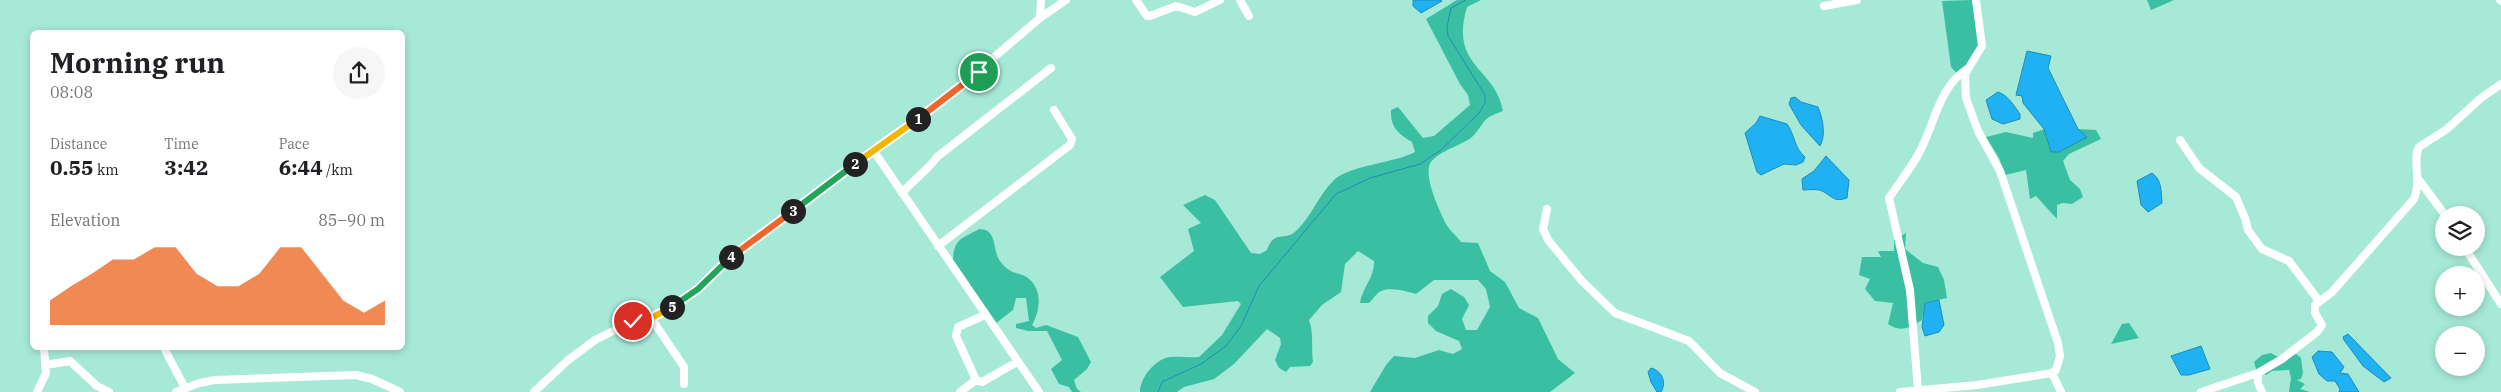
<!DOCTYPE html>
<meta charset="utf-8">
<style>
body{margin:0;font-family:"IBM Plex Serif",serif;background:#f6f6f6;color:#202124;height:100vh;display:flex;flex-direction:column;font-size:19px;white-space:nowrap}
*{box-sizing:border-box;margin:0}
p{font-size:16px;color:#757577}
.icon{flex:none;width:28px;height:28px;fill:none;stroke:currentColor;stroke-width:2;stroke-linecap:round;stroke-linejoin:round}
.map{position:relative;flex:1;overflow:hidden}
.side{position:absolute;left:30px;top:30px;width:375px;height:320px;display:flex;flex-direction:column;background:#fff;border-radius:8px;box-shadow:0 2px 8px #0003}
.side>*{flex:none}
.buttons{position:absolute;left:2435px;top:206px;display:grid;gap:10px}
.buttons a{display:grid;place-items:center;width:50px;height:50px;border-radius:50%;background:#fff;box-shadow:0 2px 8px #0003;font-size:25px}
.pin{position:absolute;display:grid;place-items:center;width:42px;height:42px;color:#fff;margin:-21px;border:2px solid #fff;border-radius:50%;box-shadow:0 1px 5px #0007}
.km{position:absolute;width:25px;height:25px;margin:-12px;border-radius:50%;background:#222;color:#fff;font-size:14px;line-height:25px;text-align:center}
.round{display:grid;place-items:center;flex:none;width:52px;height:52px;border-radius:26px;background:#f6f6f6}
.summary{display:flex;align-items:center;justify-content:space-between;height:85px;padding:0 20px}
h1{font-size:28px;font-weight:700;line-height:38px}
.figures{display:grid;grid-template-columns:repeat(3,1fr);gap:8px;height:85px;padding:5px 20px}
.figures div{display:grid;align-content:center}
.figures b{font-size:21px;font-weight:700}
.figures small{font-size:14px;font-weight:400}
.figures p{font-size:14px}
.chart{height:140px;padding:10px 20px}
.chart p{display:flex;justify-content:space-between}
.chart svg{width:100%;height:90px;margin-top:5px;fill:#ea580c;opacity:.7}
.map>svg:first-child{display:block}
</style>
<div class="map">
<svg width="2501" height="392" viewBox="0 0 2501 392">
<rect width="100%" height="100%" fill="#a6e9d7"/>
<!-- green -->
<path fill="#3abfa3" d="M1457,0H1481L1467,7C1449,67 1495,67 1503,111C1481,119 1487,120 1474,135C1465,145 1441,149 1431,162C1422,174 1440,212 1446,224C1450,231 1457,236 1461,242L1478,243L1490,271L1505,282L1519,308L1538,318L1558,359L1575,373L1550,392H1370L1386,365L1394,356L1415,358L1439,350L1453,354L1462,349L1459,341L1436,331L1428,323V316L1438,306L1442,294L1451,289L1464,297L1469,305L1462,319L1466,330H1477L1490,307L1486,289L1478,280H1434L1416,294C1406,291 1385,285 1377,294C1374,297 1372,300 1369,303H1360C1362,288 1375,277 1374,261L1358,251L1345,264L1341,292L1322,305L1309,320C1314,334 1311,347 1313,362L1310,366L1290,367L1286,372L1279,368L1275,360L1281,344L1280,338L1267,329L1234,364L1214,379L1184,387L1177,392H1140C1140,378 1155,359 1170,357C1179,356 1189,358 1199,357L1222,335L1241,304L1238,301L1183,307L1160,277L1194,251L1188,229L1201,223L1183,205L1205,195L1215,200L1251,253L1260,254L1267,250C1274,229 1285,242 1296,231C1312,216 1319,194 1335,179C1352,165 1394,163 1415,152L1412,142C1398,134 1390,127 1391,110L1398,107L1423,138L1434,136L1470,105L1468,95L1460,84L1426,19Z
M1972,0L1979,44L1960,77L1951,67L1942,1Z
M2147,0H2174L2151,10Z
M2045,129L2046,138L2087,137L2078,129L2096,130L2101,139L2069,154L2063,161L2070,180L2080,189L2083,197L2072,204L2063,203L2057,205V219L2036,196L2030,199L2026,170L2005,175L1999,158L1986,137L2006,132L2033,138V133Z
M979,229C998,229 992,250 1000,261C1012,277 1020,271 1029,279C1043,291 1040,311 1032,325L1036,328L1046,325L1078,337L1091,362L1087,369L1074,380L1077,389L1081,392H1072L1069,387L1059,384L1051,369L1062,360L1047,331H1028L1016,328V324L1029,321L1026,298H1016L1013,310L995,324L953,260C954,238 962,239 979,229Z
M1906,233L1905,249L1923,263L1938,267L1944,280L1947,298L1925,303L1922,320C1909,328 1902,333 1888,324L1893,303L1875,301L1865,289L1870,279L1859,275L1862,257H1881L1878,251H1894V240Z
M2129,323L2139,338L2111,344L2122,324Z
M2271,353C2280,359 2286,359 2296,354L2301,358L2303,373L2301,379L2297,380L2305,384L2300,389L2310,392H2289L2291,378L2289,370L2272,371L2266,375L2256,369L2254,362L2262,355Z"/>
<!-- water -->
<path fill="#20b1f3" stroke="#1e8cb8" d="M1413,0H1440L1442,1L1421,13L1413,6Z
M2027,51L2051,56L2048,68L2078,129L2087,137L2059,152H2051L2044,129L2023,103L2022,96L2016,95Z
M1998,92C2008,95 2014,106 2020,114V119L2003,124L1992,119L1986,100Z
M1795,97L1801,102L1818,107C1823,119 1826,135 1820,146L1801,125L1789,104L1791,98Z
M1760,116L1787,124C1795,135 1794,148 1805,157L1803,162L1796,165L1784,164L1761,175L1757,172L1745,133L1756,123Z
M1826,156L1849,180L1847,198C1835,202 1834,198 1824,192C1818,188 1810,190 1803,190L1802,179L1814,171Z
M2152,173C2162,180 2161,191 2162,203L2148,212L2141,205L2137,181Z
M1939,300L1944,325L1939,332L1925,336L1922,327L1925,303Z
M2348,334L2391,378L2384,382L2363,366L2344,340L2343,337Z
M2201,346L2210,369L2189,375H2181L2171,356Z
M2318,351L2332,352L2344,367L2340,373L2348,374L2359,392H2339L2340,389L2335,381H2327L2319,374L2312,357Z
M1651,368C1662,371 1667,382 1661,392H1657L1651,382L1648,372Z"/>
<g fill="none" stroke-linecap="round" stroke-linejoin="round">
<!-- stream -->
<path stroke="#1e8cb8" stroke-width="1" d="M1158,392L1162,382L1201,364L1226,346L1241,326L1259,286L1336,194L1370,178L1420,164L1441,150L1479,113L1485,103V95L1448,36L1447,27L1451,8L1466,0"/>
<!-- minor -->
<path stroke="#fff" stroke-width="8" d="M1136,0L1147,16H1150L1176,6L1195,12L1220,0
M1240,0L1249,16
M2500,0L2501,1
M1824,6L1857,0
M1040,18L1041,0
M2180,140L2199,168L2236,197L2245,218L2248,230L2262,249L2289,261L2319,301
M873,150L1039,392
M2419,180L2445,215
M902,193C913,180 927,171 937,157L1051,68
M1547,209L1543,229L1548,240L1582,281L1615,313L1689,341L1720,373L1755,392
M938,246L1070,145L1072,139L1054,110
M2465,248L2501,304
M651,318L684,367V384
M164,348L185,388
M46,365L70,361L97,386L109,392
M2052,373L2061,392
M2258,373V383L2262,392
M976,380L982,382L1017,362
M1918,390L1910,290L1889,198C1899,183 1911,168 1919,153C1935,124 1938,88 1967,69
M37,392L46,373L44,348
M176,392L199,383L215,380L356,375L372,379L400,392
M534,392L567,361L595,340L633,321L656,316L698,289L736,253L891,137L938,105L1040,18L1066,0
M960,392L976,380L956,336L958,327L985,315
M1900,392L1977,385L2052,373L2056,370L2060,356L2058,343L2000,171L1978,131L1966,98L1965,74L1982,46L1976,0
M2201,392L2258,373L2282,359L2317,332L2322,325L2315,313V305L2332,292L2414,199C2422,180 2412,160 2419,147L2447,129L2481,98L2501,84"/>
</g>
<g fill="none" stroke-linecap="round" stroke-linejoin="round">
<!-- split-1 casing -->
<g stroke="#fff" stroke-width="10">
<path id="split-1" d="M918,119L979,72"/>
</g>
<!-- split-2 casing -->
<g stroke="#fff" stroke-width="10">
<path id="split-2" d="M855,164L918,119"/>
</g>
<!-- split-3 casing -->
<g stroke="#fff" stroke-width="10">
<path id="split-3" d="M793,211L855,164"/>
</g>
<!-- split-4 casing -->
<g stroke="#fff" stroke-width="10">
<path id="split-4" d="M731,257L793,211"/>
</g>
<!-- split-5 casing -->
<g stroke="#fff" stroke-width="10">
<path id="split-5" d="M672,307L698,289L731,257"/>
</g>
<!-- split-6 casing -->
<g stroke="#fff" stroke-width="10">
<path id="split-6" d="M633,321L651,318L672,307"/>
</g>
<!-- split-1 -->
<use href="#split-1" stroke="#f0652b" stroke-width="6"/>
<!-- split-2 -->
<use href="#split-2" stroke="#f5b400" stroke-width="6"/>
<!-- split-3 -->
<use href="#split-3" stroke="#22a559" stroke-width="6"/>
<!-- split-4 -->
<use href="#split-4" stroke="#f0652b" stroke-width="6"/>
<!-- split-5 -->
<use href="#split-5" stroke="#22a559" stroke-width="6"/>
<!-- split-6 -->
<use href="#split-6" stroke="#f5b400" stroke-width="6"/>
</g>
</svg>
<div class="buttons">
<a><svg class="icon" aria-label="layers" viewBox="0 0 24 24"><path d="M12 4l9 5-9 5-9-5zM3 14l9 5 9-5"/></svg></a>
<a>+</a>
<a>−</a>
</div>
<div class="pin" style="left:979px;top:72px;background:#1e9e55"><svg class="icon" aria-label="arrive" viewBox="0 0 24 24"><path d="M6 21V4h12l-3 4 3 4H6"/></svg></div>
<div class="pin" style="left:633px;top:321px;background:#d93025"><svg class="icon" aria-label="check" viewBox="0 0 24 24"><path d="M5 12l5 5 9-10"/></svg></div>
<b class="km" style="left:918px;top:119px">1</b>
<b class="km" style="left:855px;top:164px">2</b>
<b class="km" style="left:793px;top:211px">3</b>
<b class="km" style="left:731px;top:257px">4</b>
<b class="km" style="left:672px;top:307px">5</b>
<section class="side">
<div class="summary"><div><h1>Morning run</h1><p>08:08</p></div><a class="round"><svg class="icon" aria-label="share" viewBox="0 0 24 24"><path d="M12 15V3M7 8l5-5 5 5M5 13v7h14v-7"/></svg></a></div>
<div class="figures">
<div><p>Distance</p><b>0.55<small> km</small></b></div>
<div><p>Time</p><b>3:42</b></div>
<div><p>Pace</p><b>6:44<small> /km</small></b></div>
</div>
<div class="chart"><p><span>Elevation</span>85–90 m</p>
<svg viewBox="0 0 160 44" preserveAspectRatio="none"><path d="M0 44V32L10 25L20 19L30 12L40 12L50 6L60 6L70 19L80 25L90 25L100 19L110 6L120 6L130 19L140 32L150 38L160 32V44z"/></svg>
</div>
</section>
</div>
